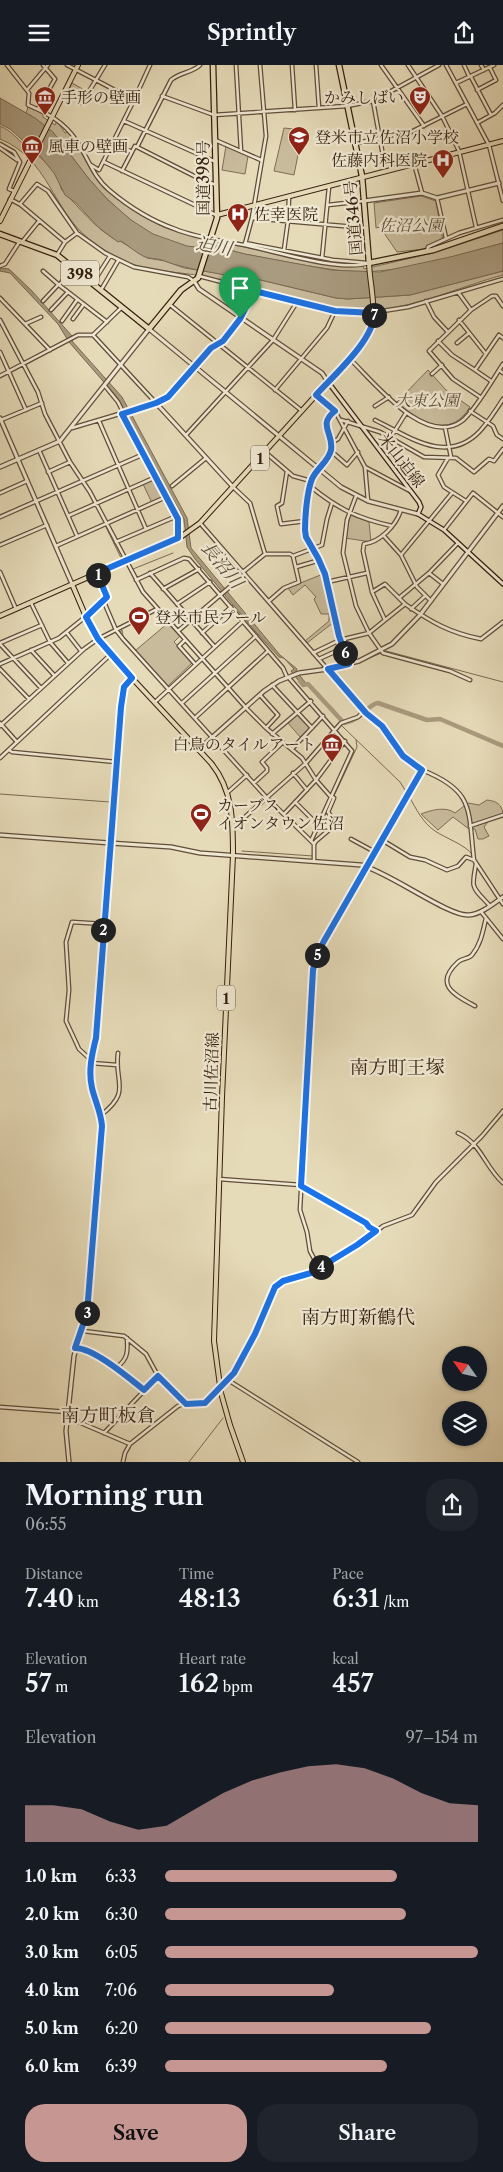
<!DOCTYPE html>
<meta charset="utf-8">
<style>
body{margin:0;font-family:"Libre Caslon Text","Noto Serif JP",serif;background:#20242c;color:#f1f3f6;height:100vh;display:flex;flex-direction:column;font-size:19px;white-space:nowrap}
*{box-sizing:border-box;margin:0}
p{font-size:16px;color:#9ea1a6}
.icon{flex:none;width:28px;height:28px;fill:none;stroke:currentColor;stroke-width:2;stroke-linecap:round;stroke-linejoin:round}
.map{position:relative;height:1397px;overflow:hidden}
.side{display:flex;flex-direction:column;background:#171b24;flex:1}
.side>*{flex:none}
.needle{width:32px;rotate:304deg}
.controls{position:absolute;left:442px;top:1281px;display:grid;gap:10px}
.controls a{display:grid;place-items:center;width:45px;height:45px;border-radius:50%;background:#171b24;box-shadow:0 1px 4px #0004;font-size:25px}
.pin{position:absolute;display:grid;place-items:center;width:42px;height:42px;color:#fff;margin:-51px -21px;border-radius:50% 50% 50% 0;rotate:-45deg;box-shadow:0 0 5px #0007}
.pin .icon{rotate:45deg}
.km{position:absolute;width:25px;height:25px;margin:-12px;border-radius:50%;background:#222;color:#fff;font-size:14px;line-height:25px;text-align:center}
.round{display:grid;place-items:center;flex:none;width:52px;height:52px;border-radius:20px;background:#20242c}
.headline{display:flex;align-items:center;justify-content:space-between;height:85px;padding:0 25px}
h1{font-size:28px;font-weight:600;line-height:38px}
.metrics{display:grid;grid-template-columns:repeat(3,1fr);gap:8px;height:85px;padding:5px 25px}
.metrics div{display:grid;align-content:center}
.metrics b{font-size:25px;font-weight:600}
.metrics small{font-size:14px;font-weight:400}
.metrics p{font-size:14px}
.chart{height:140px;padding:10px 25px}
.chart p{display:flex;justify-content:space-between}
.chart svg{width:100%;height:90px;margin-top:5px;fill:#c59692;opacity:.7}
.action{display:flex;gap:10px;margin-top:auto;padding:10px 25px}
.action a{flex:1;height:58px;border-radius:20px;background:#c59692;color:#111;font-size:20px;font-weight:600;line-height:58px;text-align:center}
.action a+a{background:#20242c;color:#f1f3f6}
ul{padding:0 25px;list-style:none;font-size:16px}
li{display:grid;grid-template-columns:80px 60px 1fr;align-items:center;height:38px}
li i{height:12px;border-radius:6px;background:#c59692}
header{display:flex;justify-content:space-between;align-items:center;height:65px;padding:0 25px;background:#171b24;font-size:22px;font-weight:600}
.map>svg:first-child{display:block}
</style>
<header><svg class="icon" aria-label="menu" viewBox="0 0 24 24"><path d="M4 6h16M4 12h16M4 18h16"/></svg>Sprintly<svg class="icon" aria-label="share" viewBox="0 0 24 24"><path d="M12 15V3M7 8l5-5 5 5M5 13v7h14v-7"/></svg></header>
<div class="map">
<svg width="503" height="1397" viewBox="0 0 503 1397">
<rect width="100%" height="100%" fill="#e6dbb9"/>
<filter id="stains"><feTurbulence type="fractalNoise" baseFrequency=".004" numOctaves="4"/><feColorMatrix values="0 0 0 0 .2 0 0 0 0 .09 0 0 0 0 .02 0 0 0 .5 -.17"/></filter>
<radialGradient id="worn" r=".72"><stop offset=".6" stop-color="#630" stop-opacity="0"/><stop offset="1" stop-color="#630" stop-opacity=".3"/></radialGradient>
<!-- green -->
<path fill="#c8bb9c" stroke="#7e6c55" d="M72,18L88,27L81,37L67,28Z
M28,42L43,48V52L55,60L57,56L65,68L68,67C83,85 88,107 106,123C123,139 145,154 166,163C189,172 215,176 240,181C281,190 321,201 363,201L364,204L437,187L503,165V178C447,193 387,214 329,204C300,200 272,194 244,189C234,187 224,181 215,181C211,181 207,183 204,183C179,184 149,170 131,155C116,143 102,130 90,115C69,90 56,64 26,48Z
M0,61C12,66 18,75 28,83C42,94 58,104 61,124C79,142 95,164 118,176H120L147,193L165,196L184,203L217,208L243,214L248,212L336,233L348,234L410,230L503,206V210C462,221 422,240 379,245C319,250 260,222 202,211C180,207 156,207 135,200C119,194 103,185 89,174C53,146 48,93 0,74Z
M284,63L303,65L294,110L274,106Z
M226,81L248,91L245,109L222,105Z
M421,131L436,136L443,176L425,184L397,187L380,162L376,163L374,138Z
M428,305L446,325L470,342C450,375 419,357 397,337Z
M155,401L183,454L182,467L180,469V455L170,431L167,430L169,429L164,423L165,422L158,412L159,411L155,402H153Z
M155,414L164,432L152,438L143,419Z
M350,450L369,457L371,477L345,473Z
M323,509L334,557L307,578L305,576L329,556V549H321L314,534L316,532L305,520L293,530L288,523Z
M168,558L180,571L174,577L193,597L168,621L124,573L120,567L122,565L123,571L136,585Z
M298,649L311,663L301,673L288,658Z
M487,735C496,736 502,739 503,749L491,753L484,762L489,771L483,774H478L475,764H469L453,752L438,765L421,749C431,745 446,741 455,748L468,738L479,740Z"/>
<!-- water -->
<path fill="#a99b7f" stroke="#7a6952" d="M0,33L35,53L53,67L89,114L108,135L131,155L153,169L187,181L204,183L214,181L245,189L331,205L380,207L450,192L503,178V206L410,230L348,234L336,233L248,212L243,214C216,207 186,205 162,195C156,193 148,194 143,191C135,187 128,180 121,176L118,177L98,162L76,138L65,130L54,108L40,91L10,64L0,59Z
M0,203L9,204L32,226L72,271V276L122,332L187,453L191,483L280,590L297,604L296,606L305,617L302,620L291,606L294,604L284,593L279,592L255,566L195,494L187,482L184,454L116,331L69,277L58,259L10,208L0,206Z"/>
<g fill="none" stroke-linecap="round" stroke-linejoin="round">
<!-- stream -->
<path stroke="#7a6952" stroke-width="1" d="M0,258L17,291
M106,462L121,493
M133,504L173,488
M360,597L386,586L503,617
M334,604L356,598
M299,610L312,608
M342,661L400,717L407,728
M0,729L110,737
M409,731C416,744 423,758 435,766C447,774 464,779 473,790
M333,733L357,682L356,675
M313,776L329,741
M242,786L313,791V780
M481,803L499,830
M189,1397L223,1353"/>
<!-- river -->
<path stroke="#a99b7f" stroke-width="4.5" d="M300,616L303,620L308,619L344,658C362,655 368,639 378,638L427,655L440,654L503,681"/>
<!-- minor casing -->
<g stroke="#604d39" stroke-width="5">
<path id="minor" d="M7,0L29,28L28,40C47,48 64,57 76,75C88,92 93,112 109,125C128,141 152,156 175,164C199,174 227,176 253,182C281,188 342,207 369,198
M67,0L134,35L99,105L91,100
M236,0L241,86
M260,0L266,71L252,153L366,163
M292,0L295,45
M316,0L319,43
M381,0L424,61
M408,0L442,51L459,86L476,162
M446,0L489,80
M464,0L469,11
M481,0L484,5
M471,12L491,50
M456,18L494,0
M27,25L48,0
M477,25L496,15L490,3
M162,31L214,50L347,41L373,36L439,0
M134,35L150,0
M373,36L384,96
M82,38L105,0
M38,44L55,14L43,0
M124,56L216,97
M477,58L495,48L503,40
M215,75L261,95
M113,78L132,87
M356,78L409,68L467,39
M0,79L14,87L20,97L9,124L14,126
M489,80L503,136
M137,82L198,113L216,120
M0,83L17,95
M104,97L216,150
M414,98L422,128
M122,106L135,81L137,82L171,15C180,7 192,8 200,0
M437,133L446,173
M10,134L21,140L65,177L77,168
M20,139L37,119L48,126L77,168L105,188L134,202L188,212L194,216
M328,140L364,136
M22,177L39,156
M245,178L333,195L367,198
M245,179L252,153
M284,185L288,156L289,132
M427,186L428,182L459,168L503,155
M57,190L65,177
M322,193L329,122
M0,201L5,199L20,176
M74,203L59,220L107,257
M43,206L59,220
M199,211L328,245L370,248L408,242L503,214
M93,218L110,191
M101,225L118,196
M458,227L471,245L492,231H496L503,241
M0,233L50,285
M43,236L58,220
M426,236L434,252L447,266
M169,239L302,346
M51,245L68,227
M471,245L429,286L453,314L480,332
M73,254L84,239
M0,255L38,327L45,349L70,397L90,427L143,527L248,645L266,663L302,693L316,715L331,732
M459,255L486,289
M62,256L77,235
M25,259L41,252
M93,270L156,338
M438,276L452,290L475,305
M457,278L469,268
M0,287L26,345
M349,293C373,316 425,383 462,356C475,346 493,314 503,299
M499,305L503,308
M432,309L442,300
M0,311L78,270H93L121,243
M491,316L475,305L499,270L503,273
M105,321L118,337L124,349
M275,325L327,263L335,246
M316,330L335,346
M375,341L389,332
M470,346L493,361L497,370L503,374
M122,349L178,455V473
M1,355L42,338
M341,355L380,367L424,392L456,393L474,407L489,394L494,396L503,384
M375,355C408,371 447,401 480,366C489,356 496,345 503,334
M99,356L146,464
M445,362L451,392
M72,363L156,338L171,329L211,283L223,276L240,254L254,226
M186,370L273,275L297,237
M391,372L406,348
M331,378L338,374L348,356
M39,385L77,471
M331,386L347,400L358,387
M265,387L293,411L311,416
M448,393L438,410L444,422L466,436
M365,402L410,426
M287,406L282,438L277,441L281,459L305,456
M48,407L70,397
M172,421L206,393
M310,421C338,444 357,453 392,461
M233,422L250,438L265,489
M0,428L27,416
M356,431L347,455L343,488L356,541L369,568L383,588L450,606L470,615
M68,451L156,412
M0,452L144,389
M200,458L364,646L382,661L406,693L422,705
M444,465L473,428L503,452
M383,470L401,490L417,522L431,536
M116,477L177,451
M0,480L47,460
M56,481L166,432
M401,490L452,428
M296,502L320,495
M0,507L16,544
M243,507L265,489H290L293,491L322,480L327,454L332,438
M150,508L214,581
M429,508L443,519
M136,515L184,493L189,494L283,603L287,612
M327,517L367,508
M163,524L199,504
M372,527L385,555
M399,533L429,508L458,478
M269,536L284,523L299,517L293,491
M104,537L116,565L123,574L267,733L311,776
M31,538L50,577L68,598
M177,539L210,517
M405,539C431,557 450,568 481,574L503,557
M411,544L425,531
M178,566L245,509
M67,568L81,586
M202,568L231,542
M185,575L179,581L195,599
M0,578L42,560
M0,579L41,623
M31,585L54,610
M313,588L340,575L369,568L405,539L385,519L372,527L363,486L364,479C380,477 396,461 401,445
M319,594L343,583
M0,599L59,573L104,537L107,531L97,508
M349,599L339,571L325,509L318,493L306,473L305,465C305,452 307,426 312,414C316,404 329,396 331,385C334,368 317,361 335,346L365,402L368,436
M0,604L29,634
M289,613L352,686L311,776L314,779V795
M272,620L312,663
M260,630L278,650L266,663
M155,637L243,556
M182,638L256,571
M196,652L268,586
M0,658L17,677
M0,661L84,584L98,574L157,544
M272,669L311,636
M292,684L323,651
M9,685L12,687L116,697
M0,693L110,590
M293,708L307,725
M254,718L267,706V703L262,697L282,678
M228,727L247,710
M295,737L318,760
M284,749L316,715L345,676
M233,761L237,759L306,698L341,658L358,652L364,646
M470,761L503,750
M351,774L375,787
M382,775L410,792L425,795L447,805L458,801L466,792L474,795L503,839
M314,779L316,776L336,759L328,747L334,733L331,731
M476,799C471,825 472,821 490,841
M482,848L503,874
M475,941C455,930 433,920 458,897C462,893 469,894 472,890C481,879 483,866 486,853
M91,995L79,984L66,956L69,925L66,877L72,857L104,859
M91,998L117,1000
M101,1050C132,1026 114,1018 118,988
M458,1068C481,1078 485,1102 503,1118
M219,1114L301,1120
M301,1121L366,1158L369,1162L375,1166
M319,1203L310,1186L307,1167L300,1145L313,905L316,892L422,705C475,726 468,745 474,795
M83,1266L124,1271L146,1289L158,1311L186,1339
M76,1283C94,1283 130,1313 144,1325
M117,1302C128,1294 128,1286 127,1273
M228,1315L358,1397
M0,1342L68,1347
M67,1352L130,1379
M104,1368L158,1311
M123,1397L125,1388L130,1379L178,1341L183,1339L205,1338L224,1319L234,1308L255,1269L273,1227L279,1219L311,1207L361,1178L383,1161L412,1150L436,1117L482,1071L503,1046"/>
</g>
<!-- tertiary casing -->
<g stroke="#604d39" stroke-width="5.5">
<path id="tertiary" d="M364,136L422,128L437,133L499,118
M194,216L199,224L322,308L328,317
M156,338L233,422
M0,353L72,519
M0,402L60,376L149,264L341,422L368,436L418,449
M132,613L124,622L123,629L110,778L171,782L200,788L361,800C389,807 449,852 469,850C481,849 493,839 503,832
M199,684L264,626L279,616L299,608L328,604L359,596L392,579L420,550L503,441
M0,770L110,778L96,973L90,1006L91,1022L101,1050V1061L87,1248L74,1291L66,1366L69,1397"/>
</g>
<!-- secondary casing -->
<g stroke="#341e0e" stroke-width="5.5">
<path id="secondary" d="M328,317L419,437L421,442L418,449L444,465L503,519"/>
</g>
<!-- primary casing -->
<g stroke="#341e0e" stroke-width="6">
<path id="primary" d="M217,150L503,76
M0,156L78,0
M72,519L86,552L98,574L118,598L211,698C233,725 233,756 233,790L222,1032L214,1276L221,1328L230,1360L243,1397
M0,551L182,471L200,458L366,275C380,252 370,224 369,198"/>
</g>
<!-- trunk casing -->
<g stroke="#341e0e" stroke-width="7">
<path id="trunk" d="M339,0L362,111L369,198L433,185L503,161
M0,169L57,190L149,264L181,225L198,213L217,153L213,0"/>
</g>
<!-- minor -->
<use href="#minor" stroke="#efe8d2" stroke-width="2.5"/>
<!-- tertiary -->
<use href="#tertiary" stroke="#efe8d2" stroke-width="3"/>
<!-- secondary -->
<use href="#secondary" stroke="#efe8d2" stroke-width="3"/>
<!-- primary -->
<use href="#primary" stroke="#e6dbb9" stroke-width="4"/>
<!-- trunk -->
<use href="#trunk" stroke="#e6dbb9" stroke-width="4.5"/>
</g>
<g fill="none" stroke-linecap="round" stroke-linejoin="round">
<!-- route casing -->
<g stroke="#fff" stroke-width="10">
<path id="route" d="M254,226L335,246L374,248C375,274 334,310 316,330L335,346C317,360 334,368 331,385C329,396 316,404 312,414C307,426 305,452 305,465L306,472L318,493L325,509L339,571L349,599L328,604L366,648L382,661L403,691L422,705L324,876L316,892L313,905L301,1121L366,1158L369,1162L376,1166L357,1180L311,1208L283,1216L275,1222L255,1269L234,1308L205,1338L186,1339L158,1311L144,1325C129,1313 94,1283 75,1283L87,1248L102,1061C101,1047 95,1036 92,1023C88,1006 92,989 96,973L121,642L124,622L132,613L98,574L86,552L107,532L97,508L178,473V454L122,349L156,338L168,332L211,283L223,276L240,254Z"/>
</g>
<!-- route -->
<use href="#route" stroke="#1a73e8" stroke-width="6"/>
</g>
<!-- icons -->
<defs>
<g id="museum-pin" transform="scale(1.125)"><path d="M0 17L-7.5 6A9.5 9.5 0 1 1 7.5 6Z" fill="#8f2418" stroke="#efe8d2"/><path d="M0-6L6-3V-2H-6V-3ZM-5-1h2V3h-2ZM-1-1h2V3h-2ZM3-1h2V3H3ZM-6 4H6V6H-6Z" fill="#fff"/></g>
<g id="theatre-pin" transform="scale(1.125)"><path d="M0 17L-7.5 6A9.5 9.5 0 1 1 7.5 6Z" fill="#8f2418" stroke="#efe8d2"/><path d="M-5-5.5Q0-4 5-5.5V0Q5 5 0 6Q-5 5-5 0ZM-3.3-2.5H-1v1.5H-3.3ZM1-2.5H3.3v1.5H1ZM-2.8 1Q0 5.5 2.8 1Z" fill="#fff"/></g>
<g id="school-pin" transform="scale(1.125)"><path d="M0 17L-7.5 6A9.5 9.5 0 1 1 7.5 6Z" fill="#8f2418" stroke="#efe8d2"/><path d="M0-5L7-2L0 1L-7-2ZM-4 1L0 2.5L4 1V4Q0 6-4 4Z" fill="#fff"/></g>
<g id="hospital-pin" transform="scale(1.125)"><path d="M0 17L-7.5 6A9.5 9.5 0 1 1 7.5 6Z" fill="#8f2418" stroke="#efe8d2"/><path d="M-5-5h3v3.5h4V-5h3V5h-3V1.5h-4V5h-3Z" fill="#fff"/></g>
<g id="stadium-pin" transform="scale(1.125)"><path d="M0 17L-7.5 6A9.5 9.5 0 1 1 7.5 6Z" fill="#8f2418" stroke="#efe8d2"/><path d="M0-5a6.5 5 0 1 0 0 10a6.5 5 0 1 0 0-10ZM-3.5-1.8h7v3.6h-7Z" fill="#fff"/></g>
</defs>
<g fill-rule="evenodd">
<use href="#museum-pin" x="45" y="32"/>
<use href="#theatre-pin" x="420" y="32"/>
<use href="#school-pin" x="299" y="72"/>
<use href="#museum-pin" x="32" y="81"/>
<use href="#hospital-pin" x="443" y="95"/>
<use href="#hospital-pin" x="238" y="149"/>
<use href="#stadium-pin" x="139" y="552"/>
<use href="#museum-pin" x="332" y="679"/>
<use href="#stadium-pin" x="201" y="749"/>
</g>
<g text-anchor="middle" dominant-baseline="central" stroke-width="4.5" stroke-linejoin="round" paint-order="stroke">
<!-- shield labels -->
<g fill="#efe8d2" stroke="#6c5b49" stroke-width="1">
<rect x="61" y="195.5" width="38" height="25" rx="4"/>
<rect x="251" y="380.5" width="18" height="25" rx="4"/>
<rect x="217" y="920.5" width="18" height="25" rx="4"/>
</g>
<g font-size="15" font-weight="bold" fill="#341e0e">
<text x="80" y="208">398</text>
<text x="260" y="393">1</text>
<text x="226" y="933">1</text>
</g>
<!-- poi labels -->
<g font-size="16" fill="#341e0e" stroke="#efe8d2" text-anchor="start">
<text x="61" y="32">手形の壁画</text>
<text x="404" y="32" text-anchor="end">かみしばい</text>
<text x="315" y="72">登米市立佐沼小学校</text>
<text x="48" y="81">風車の壁画</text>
<text x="427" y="95" text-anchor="end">佐藤内科医院</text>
<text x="254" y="149">佐幸医院</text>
<text x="155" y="552">登米市民プール</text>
<text x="316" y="679" text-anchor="end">白鳥のタイルアート</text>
<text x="217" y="740">カーブス<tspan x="217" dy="18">イオンタウン佐沼</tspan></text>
</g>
<!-- street labels -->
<g font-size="16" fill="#341e0e" stroke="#efe8d2">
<text transform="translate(203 113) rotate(-90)">国道398号</text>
<text transform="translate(353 153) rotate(-95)">国道346号</text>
<text transform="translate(402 395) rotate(52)">米山迫線</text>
<text transform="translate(211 1007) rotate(-88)">古川佐沼線</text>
</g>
<!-- park labels -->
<g font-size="16" font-style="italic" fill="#604d39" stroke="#efe8d2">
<text x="411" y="160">佐沼公園</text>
<text x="427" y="335">大東公園</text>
</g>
<!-- water labels -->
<g font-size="18" font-style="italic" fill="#5d4a36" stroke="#efe8d2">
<text transform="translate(214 181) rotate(10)">迫川</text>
<text transform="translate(222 500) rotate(51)">長沼川</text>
</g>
<!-- quarter labels -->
<g font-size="19" fill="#341e0e" stroke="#efe8d2">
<text x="397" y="1002">南方町王塚</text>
<text x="358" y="1252">南方町新鶴代</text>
<text x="108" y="1350">南方町板倉</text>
</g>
</g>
<rect width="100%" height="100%" filter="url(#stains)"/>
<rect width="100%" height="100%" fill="url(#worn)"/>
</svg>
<div class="controls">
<a><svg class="needle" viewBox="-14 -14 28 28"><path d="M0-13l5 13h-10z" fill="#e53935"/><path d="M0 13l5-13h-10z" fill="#9ea1a6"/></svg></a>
<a><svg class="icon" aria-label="layers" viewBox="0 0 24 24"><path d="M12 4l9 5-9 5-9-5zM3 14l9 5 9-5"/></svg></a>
</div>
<div class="pin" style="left:240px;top:253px;background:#1e9e55"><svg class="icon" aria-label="arrive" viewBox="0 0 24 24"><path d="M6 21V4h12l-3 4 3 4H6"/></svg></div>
<b class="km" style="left:98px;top:510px">1</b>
<b class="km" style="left:103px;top:865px">2</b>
<b class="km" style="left:87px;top:1248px">3</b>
<b class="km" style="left:321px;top:1202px">4</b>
<b class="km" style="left:317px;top:890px">5</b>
<b class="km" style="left:345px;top:588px">6</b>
<b class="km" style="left:374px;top:250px">7</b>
</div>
<section class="side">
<div class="headline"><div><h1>Morning run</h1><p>06:55</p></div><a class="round"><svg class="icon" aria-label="share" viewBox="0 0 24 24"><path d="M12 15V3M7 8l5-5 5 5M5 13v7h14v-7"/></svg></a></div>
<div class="metrics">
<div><p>Distance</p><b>7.40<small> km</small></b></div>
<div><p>Time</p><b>48:13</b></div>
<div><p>Pace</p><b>6:31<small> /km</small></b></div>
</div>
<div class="metrics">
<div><p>Elevation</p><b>57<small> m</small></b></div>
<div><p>Heart rate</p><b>162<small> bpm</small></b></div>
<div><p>kcal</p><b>457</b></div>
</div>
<div class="chart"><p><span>Elevation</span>97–154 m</p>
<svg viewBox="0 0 160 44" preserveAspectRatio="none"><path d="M0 44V26L10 26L20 28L30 34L40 38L50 36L60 28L70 20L80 14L90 10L100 7L110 6L120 8L130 13L140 20L150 25L160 26V44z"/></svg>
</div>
<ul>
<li><b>1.0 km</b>6:33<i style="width:74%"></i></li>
<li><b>2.0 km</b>6:30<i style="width:77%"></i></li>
<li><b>3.0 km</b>6:05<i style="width:100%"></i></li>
<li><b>4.0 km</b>7:06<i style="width:54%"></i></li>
<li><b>5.0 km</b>6:20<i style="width:85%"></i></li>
<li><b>6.0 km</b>6:39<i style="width:71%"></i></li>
</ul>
<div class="action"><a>Save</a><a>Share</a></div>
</section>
